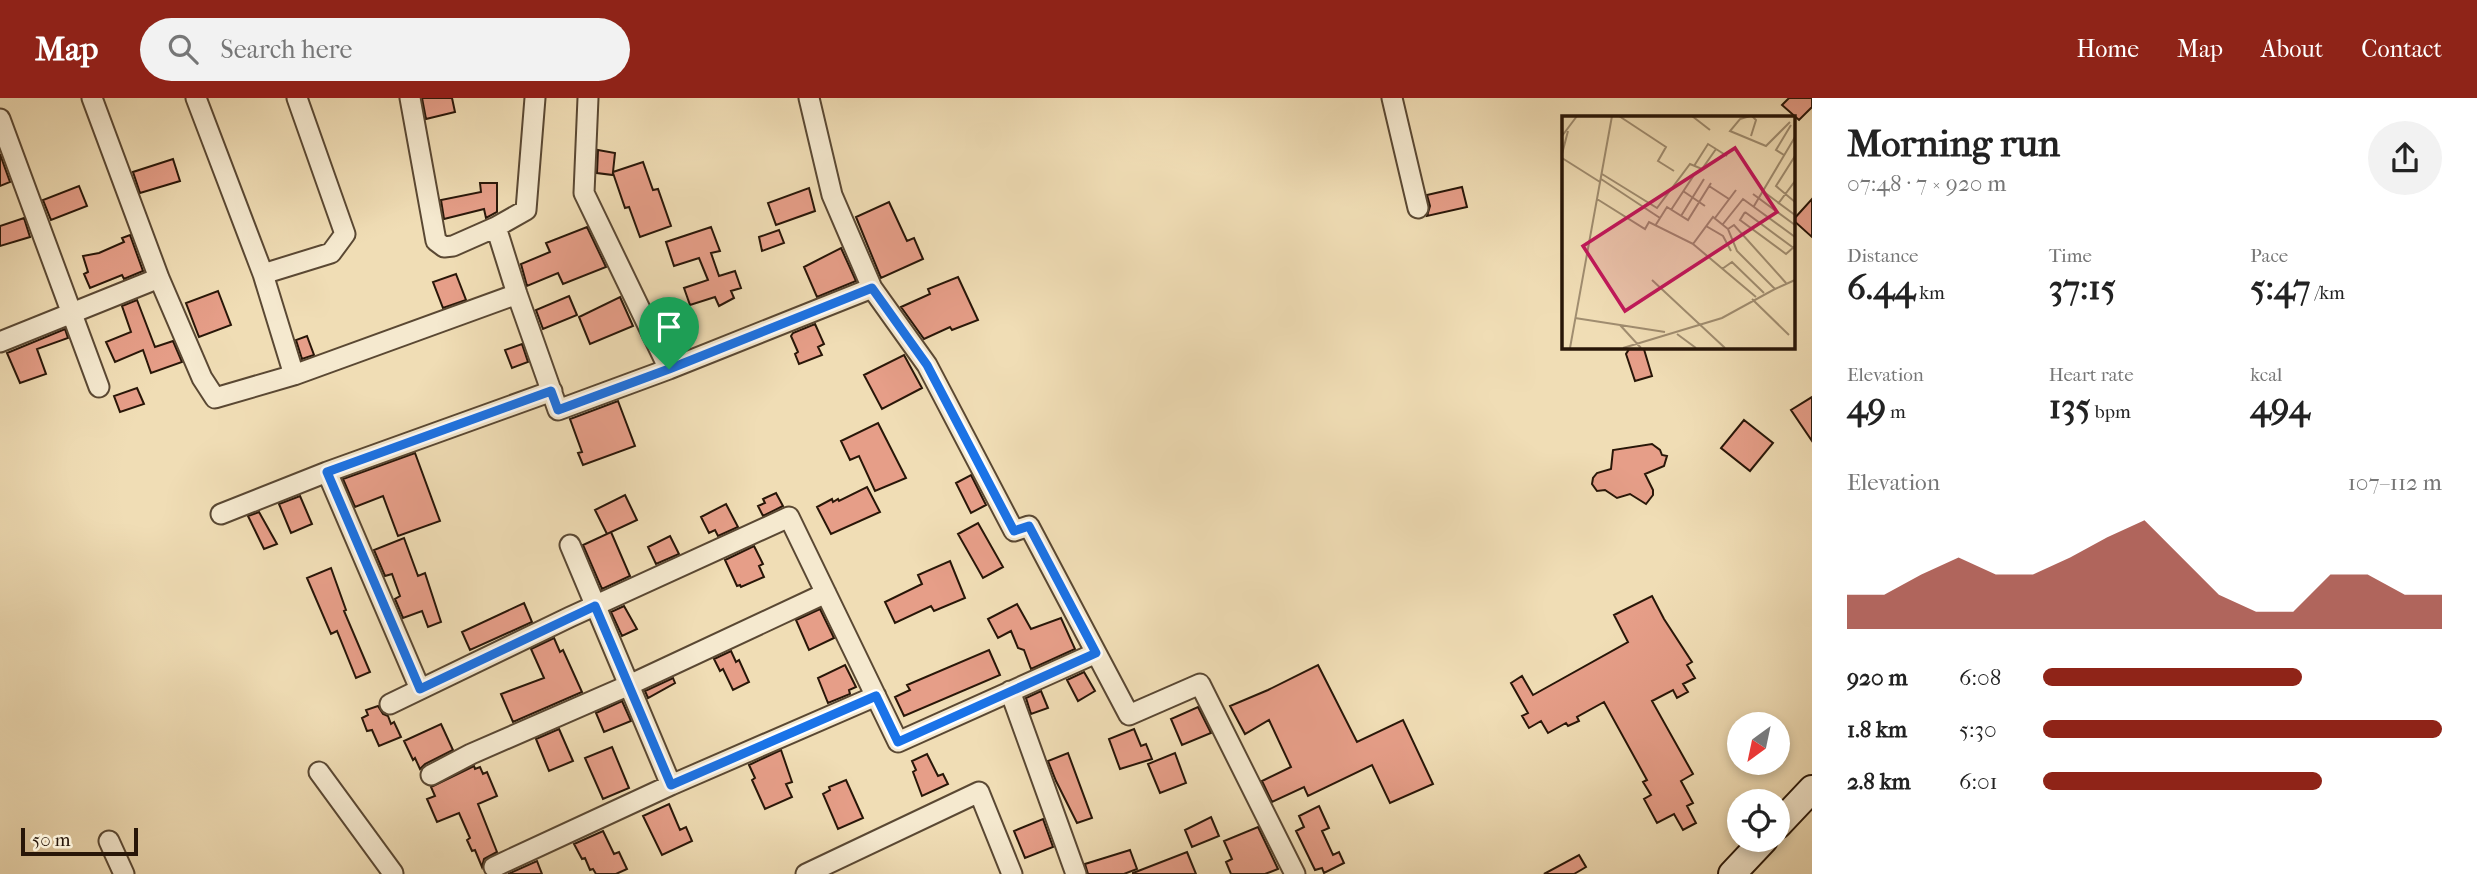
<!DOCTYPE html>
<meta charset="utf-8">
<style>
body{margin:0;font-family:"IM FELL French Canon",serif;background:#f2f2f2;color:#222;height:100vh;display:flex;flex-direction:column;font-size:26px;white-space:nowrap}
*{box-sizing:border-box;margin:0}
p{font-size:23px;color:#767676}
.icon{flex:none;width:38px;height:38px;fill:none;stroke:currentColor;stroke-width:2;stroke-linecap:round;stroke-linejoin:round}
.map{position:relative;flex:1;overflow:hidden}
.side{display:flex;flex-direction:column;background:#fff;width:665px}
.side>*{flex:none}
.needle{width:46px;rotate:213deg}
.fabs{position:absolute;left:1727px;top:614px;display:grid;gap:14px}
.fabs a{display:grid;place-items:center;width:63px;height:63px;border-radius:50%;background:#fff;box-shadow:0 4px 10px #0003;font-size:35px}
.scale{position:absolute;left:21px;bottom:18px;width:117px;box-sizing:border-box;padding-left:7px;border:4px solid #281608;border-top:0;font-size:19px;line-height:24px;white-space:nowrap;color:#281608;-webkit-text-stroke:5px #f5e9cf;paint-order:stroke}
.pin{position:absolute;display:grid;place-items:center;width:60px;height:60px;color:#fff;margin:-72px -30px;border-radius:50% 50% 50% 0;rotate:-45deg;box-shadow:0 0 7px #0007}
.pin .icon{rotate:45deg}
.round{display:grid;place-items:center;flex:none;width:74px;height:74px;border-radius:37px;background:#f2f2f2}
.summary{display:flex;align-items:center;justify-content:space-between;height:119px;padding:0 35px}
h1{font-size:38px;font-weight:700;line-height:52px}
.stats{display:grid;grid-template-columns:repeat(3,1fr);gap:10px;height:119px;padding:7px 35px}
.stats div{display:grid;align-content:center}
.stats b{font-size:35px;font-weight:700}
.stats small{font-size:19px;font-weight:400}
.stats p{font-size:19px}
.chart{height:196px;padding:14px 35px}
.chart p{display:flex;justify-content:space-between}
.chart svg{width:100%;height:126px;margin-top:7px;fill:#8f2418;opacity:.7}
ul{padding:0 35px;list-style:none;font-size:23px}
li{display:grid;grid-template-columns:112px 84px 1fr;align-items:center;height:52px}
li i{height:18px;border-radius:9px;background:#8f2418}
header{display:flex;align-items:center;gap:42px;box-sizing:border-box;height:98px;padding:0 35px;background:#8f2418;color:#fff}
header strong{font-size:33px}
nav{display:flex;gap:38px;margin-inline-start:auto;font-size:24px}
.search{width:490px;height:63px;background:#f2f2f2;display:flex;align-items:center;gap:18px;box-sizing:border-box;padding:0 24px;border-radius:38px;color:#767676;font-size:26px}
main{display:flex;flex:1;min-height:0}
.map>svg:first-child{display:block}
</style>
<header>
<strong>Map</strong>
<div class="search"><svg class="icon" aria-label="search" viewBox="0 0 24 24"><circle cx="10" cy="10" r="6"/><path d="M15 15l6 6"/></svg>Search here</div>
<nav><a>Home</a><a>Map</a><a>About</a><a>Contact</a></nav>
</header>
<main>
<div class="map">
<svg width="1812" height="776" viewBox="0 0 1812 776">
<rect width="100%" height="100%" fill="#f0ddb5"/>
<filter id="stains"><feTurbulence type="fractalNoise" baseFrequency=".00286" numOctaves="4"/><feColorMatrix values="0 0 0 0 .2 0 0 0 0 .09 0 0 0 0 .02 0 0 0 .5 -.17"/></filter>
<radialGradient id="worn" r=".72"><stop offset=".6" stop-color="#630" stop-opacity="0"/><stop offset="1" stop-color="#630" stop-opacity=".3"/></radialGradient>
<!-- building -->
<path fill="#e69e88" stroke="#281608" stroke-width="2" d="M422,0H452L455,14L426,21Z
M1789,0H1812V9L1799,22L1782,7Z
M598,52L615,55L613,74L643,64L653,92L658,91L671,128L640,139L629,109L625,110L613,75V77L597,75Z
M0,56L10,84L0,88Z
M173,61L180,83L140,95L133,74Z
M480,85H497V114L486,120L484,111L444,121L441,102L481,94Z
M79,88L87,108L51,122L43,102Z
M1462,89L1467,109L1427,118L1430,108L1427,97Z
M809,90L815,113L776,127L768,105Z
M1812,101V139L1793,122Z
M889,104L907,143L914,140L923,161L881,180L856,119Z
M24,120L30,139L0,148V128Z
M587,129L606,169L563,186L558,175L527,188L521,166L550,154L546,145Z
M711,129L720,153L711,155L719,178L735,173L741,190L731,193L734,200L719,208L715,199L690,207L684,190L708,182L699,160L674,168L666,144Z
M779,132L784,145L762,153L759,139Z
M130,137L143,173L124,181L122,177L90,190L84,176L88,174L83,158L99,155L124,144L122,140Z
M841,150L856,183L817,199L804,169Z
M456,176L466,202L443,210L433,184Z
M958,179L978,222L952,232L950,229L924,241L901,209L930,196L928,191Z
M218,193L231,227L199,239L186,205Z
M569,198L577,217L543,231L536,212Z
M620,199L633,228L590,246L579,219Z
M137,202L155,249L173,243L182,264L151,275L143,252L115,264L106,244L131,234L122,208Z
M682,214L692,232L669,244L660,225Z
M815,226L824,246L818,249L822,257L799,266L795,256L798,254L791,238L793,235Z
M65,231L68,240L37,251L46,276L20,285L7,255Z
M307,238L314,257L302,261L296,242Z
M522,246L528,264L512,270L505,252Z
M1631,248H1643L1652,278L1635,283L1626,256Z
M904,257L922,290L882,311L864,277Z
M137,290L144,306L120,314L114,298Z
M1812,299V343L1791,312Z
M618,303L635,348L583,367L578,355L582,354L570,321Z
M1744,322L1773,345L1750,373L1721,350Z
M878,325L906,380L875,393L859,358L850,362L841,343Z
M1652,346L1660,352L1662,357L1667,358L1664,368L1645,376L1653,392V397L1646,406L1630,396L1617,400L1605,392L1597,393L1592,386L1593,380L1597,375L1611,371L1613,352Z
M415,355L440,423L398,438L383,398L355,409L343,381Z
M971,377L986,407L971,415L956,385Z
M867,389L880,414L831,436L817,409L832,401L833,404L838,401L839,403Z
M776,395L783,408L763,418L758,408L765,405L763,401Z
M625,397L637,422L607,436L595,412Z
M300,398L312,426L291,435L279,406Z
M726,406L738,429L718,438L715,432L709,435L701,419Z
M259,414L277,446L264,451L248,418Z
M978,425L1003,469L983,480L958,436Z
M611,434L630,478L602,491L583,447Z
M670,438L679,456L656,466L648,449Z
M404,440L418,478L425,475L441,524L428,529L422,513L403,520L395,501L400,498L392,476L385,478L374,452Z
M754,448L763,466L759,468L764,479L741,489L740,487L737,488L725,462Z
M950,463L965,500L934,513L931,508L895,525L885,504L922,486L918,477Z
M331,470L346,512L344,513L370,574L356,580L337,533L331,536L307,480Z
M1652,498L1664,521L1692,564L1687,567L1695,580L1683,586L1688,594L1677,600L1673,592L1652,603L1693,676L1681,683L1693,705L1687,708L1696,725L1683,732L1674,716L1657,725L1644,701L1651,697L1643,684L1647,682L1604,604L1577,619L1579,623L1568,628L1566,625L1548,635L1541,623L1529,630L1522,618L1528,615L1511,585L1522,578L1533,597L1628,544L1614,517Z
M524,505L532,524L470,552L462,534Z
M1017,506L1031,531L1061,520L1075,551L1031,571L1024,552L1018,550L1011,533L998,540L988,521Z
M624,508L637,531L622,538L611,514Z
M820,511L834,540L809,552L796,522Z
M554,540L560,554L563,552L582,594L513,624L501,596L544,580L531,551Z
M989,552L1000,577L904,618L895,599L910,592L907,587Z
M731,553L736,564L739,562L749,584L733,592L723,571L720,573L714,561Z
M845,567L856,589L849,592L850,596L828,605L818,580Z
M1318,567L1357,644L1403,622L1433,686L1390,705L1372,667L1308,698L1304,689L1272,704L1262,683L1291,669L1269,622L1245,636L1230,608L1268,592Z
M1084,574L1095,593L1078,603L1067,582Z
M673,580L675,585L648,600L645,593Z
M1041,593L1048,610L1031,616L1026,600Z
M622,603L631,623L604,634L596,615Z
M378,608L383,616L388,618L391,626L394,624L401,639L379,648L372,632L367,633L362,620L368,617L366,612Z
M1198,609L1211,635L1182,647L1171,621Z
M441,626L453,652L425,666L420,671L415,660L413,662L404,643Z
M559,631L573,663L549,673L536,641Z
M1134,631L1141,648L1146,646L1152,661L1120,671L1109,641Z
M612,649L629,690L603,701L585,660Z
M781,652L792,684L786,686L792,699L765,711L752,682L755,680L749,667Z
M1068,655L1092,720L1077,725L1056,683L1048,663Z
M1175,655L1186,685L1160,695L1148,666Z
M927,656L938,678L943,676L948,686L922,698L913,674L916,672L912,663Z
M474,668L475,671L480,669L483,676L487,674L497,698L478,706L497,754L484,761L482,769L475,752L472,753L467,742L470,740L459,715L437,724L427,701L435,698L431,689Z
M846,682L863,720L838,731L823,696L830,692L829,689Z
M669,706L680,732L686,729L692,743L662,757L643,718Z
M1319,708L1329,730L1322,733L1333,757L1339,754L1344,765L1324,775L1322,770L1315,772L1296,733L1304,729L1299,718Z
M1211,719L1219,738L1192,749L1185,732Z
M1043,721L1053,749L1025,760L1014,733Z
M1258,729L1278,771L1265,776H1231L1226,764L1232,761L1224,743Z
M603,733L614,756L619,754L627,771L616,776H596L593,771L590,772L585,760L582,761L574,746Z
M1130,752L1137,771L1124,776H1088L1085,766Z
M1187,754L1196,776H1133V775Z
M1579,757L1586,769L1574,776H1544Z
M537,763L542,776H508Z"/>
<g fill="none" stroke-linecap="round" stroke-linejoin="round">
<!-- street casing -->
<g stroke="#5a4833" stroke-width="23">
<path id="street" d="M92,0L159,180L202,280L215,300L294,277L517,196
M196,0L263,176L294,277
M410,0L436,143L444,149L453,148L496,129
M535,0L526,112L496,129L517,196L558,312L669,271L872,190L927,267L1014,433L1029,428L1129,617L1200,586L1295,776
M588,0L584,95L669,271
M809,0L832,97L872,190
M1392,0L1418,110
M0,21L99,289
M263,176L331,155L345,136L297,0
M0,244L159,180
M327,374L420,591
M221,416L327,374L552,293
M570,447L671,687
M1010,593L1076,776
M390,606L570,519L789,419L898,644L1096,555
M319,674L393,775
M431,677L471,656L627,588L826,495
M109,743L124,776
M494,769L671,687L876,598
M806,776L979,694L1012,776"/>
</g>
<!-- secondary casing -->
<g stroke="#281608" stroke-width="30">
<path id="secondary" d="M1778,727L1812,691
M1732,776L1764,742"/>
</g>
<!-- street -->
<use href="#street" stroke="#f5e9cf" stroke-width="19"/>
<!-- secondary -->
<use href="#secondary" stroke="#f5e9cf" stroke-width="26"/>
</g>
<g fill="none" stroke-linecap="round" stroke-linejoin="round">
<!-- route casing -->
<g stroke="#fff" stroke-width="14">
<path id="route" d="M872,190L927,267L1014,433L1029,428L1096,555L898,644L876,598L671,687L595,508L420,591L327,374L551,293L558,312L669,271Z"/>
</g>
<!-- route -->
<use href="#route" stroke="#1a73e8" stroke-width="9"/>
</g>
<!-- overview -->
<g transform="translate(1562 18)">
<rect width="233" height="233" fill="#f0ddb5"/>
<path fill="none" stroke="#a08d70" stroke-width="2" d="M57,0L104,31L96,45L112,55M130,0L148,14M188,0L178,3L168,15L204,30L228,6M0,20L15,0M189,20L194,4L190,0M0,38L6,15M222,39L214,34L229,9M233,40L214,70L233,86M0,42L38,66M132,50L146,28L154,33M40,58L95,92L128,48L140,53L154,33L165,40M39,63L98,102M147,70L167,83M121,75L143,90M202,76L233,99M191,78L233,109M35,83L83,113L87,106L131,128L151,101L166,113L175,135L213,173L160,202L61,232M216,88L233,65M192,90L233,21M109,94L132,59M183,96L178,104L224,138L233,130M183,96L233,133M119,100L142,63M153,102L174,74M161,108L181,83L233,121M93,110L105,91L126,104L149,67M144,110L161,120L169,135M166,113L172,109L224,167M131,128L194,181M160,153L170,146L202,177M90,164L163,232M213,173L233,164M190,183L227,219M13,202L103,216M58,209L79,232M115,218L134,232M8,232L50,0"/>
<path fill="#c2185b" fill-opacity="0.15" stroke="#c2185b" stroke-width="3.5" d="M173,32L215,96L63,195L21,130Z"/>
<rect width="233" height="233" fill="none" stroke="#281608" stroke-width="3.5"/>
</g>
<rect width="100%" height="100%" filter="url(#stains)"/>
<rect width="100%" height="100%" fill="url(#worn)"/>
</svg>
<div class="fabs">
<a><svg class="needle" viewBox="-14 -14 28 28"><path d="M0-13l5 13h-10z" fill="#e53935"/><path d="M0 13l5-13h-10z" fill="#767676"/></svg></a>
<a><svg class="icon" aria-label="locate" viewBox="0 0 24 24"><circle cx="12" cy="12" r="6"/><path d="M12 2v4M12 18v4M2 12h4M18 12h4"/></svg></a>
</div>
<div class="scale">50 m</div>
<div class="pin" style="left:669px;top:271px;background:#1e9e55"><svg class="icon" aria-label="arrive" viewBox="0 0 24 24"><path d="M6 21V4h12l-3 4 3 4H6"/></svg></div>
</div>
<section class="side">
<div class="summary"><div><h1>Morning run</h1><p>07:48 · 7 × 920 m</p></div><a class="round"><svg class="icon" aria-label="share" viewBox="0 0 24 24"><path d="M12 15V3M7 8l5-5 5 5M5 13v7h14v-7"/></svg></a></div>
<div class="stats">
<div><p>Distance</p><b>6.44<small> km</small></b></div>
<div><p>Time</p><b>37:15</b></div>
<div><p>Pace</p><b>5:47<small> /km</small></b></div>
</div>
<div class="stats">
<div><p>Elevation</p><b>49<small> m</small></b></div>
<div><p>Heart rate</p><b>135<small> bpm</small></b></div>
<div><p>kcal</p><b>494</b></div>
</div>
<div class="chart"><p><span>Elevation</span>107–112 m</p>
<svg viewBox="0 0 160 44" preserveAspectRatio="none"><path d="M0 44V32L10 32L20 25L30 19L40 25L50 25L60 19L70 12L80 6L90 19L100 32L110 38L120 38L130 25L140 25L150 32L160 32V44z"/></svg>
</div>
<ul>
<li><b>920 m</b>6:08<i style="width:65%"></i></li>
<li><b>1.8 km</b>5:30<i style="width:100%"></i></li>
<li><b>2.8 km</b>6:01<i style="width:70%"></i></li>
</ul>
</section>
</main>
